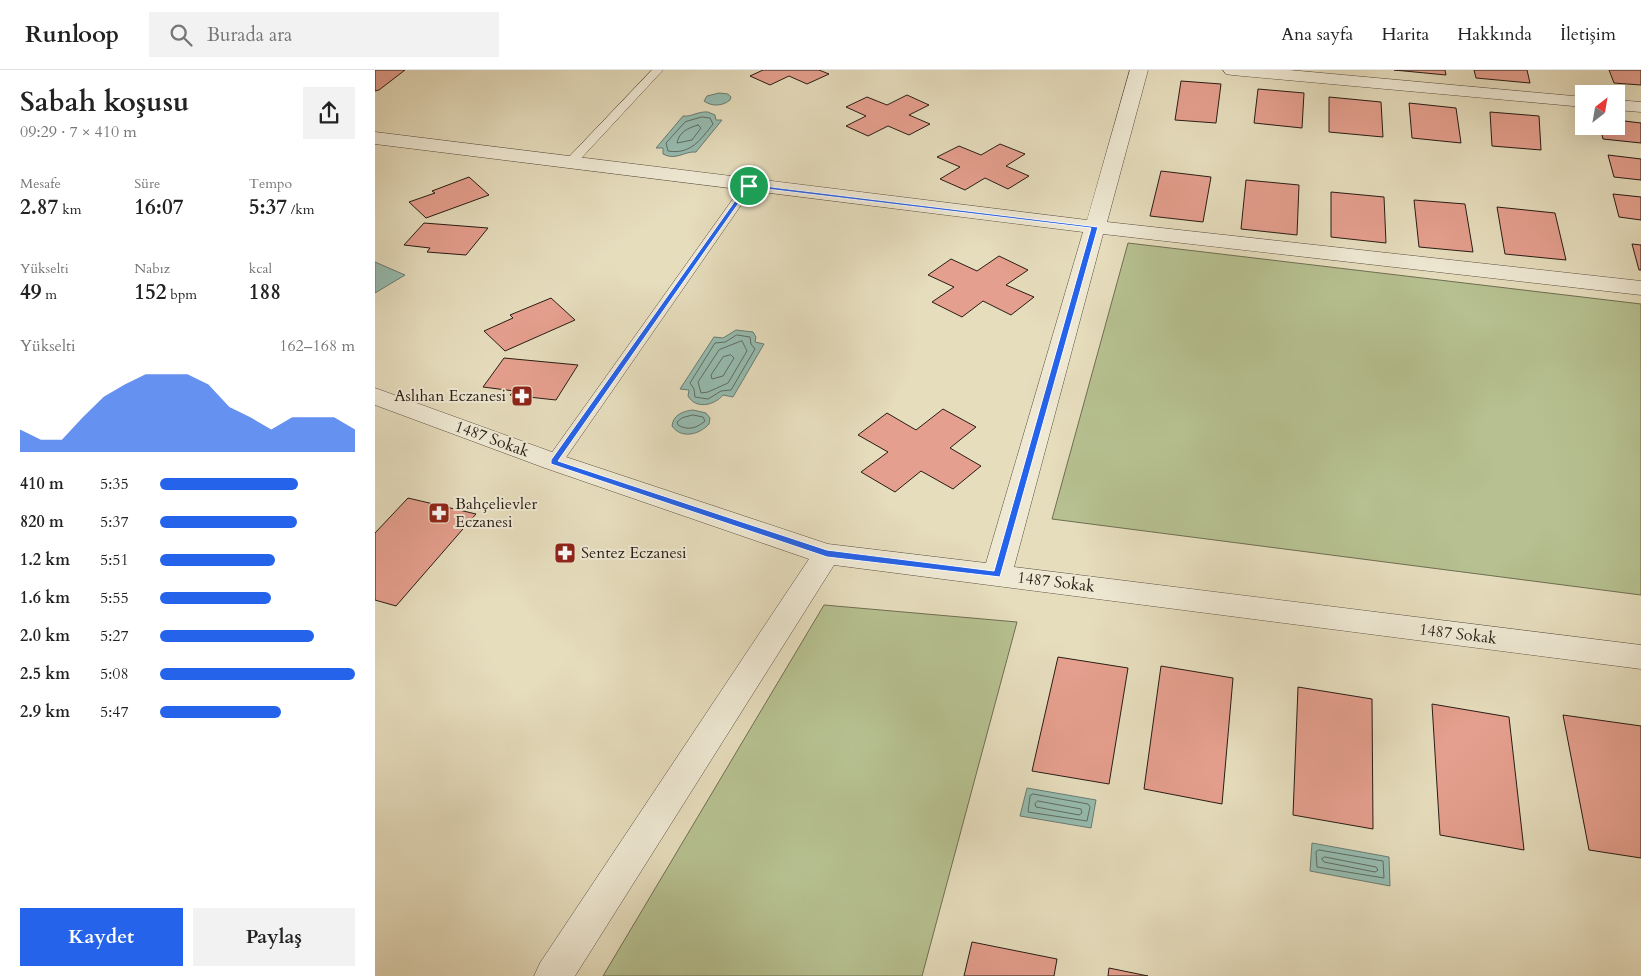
<!DOCTYPE html>
<html lang="tr">
<meta charset="utf-8">
<style>
body{margin:0;font-family:Cardo,serif;background:#f2f2f2;color:#222;height:100vh;display:flex;flex-direction:column;font-size:19px;white-space:nowrap}
*{box-sizing:border-box;margin:0}
p{font-size:16px;color:#767676}
.icon{flex:none;width:28px;height:28px;fill:none;stroke:currentColor;stroke-width:2;stroke-linecap:round;stroke-linejoin:round}
.map{position:relative;flex:1;overflow:hidden}
.side{display:flex;flex-direction:column;background:#fff;width:375px}
.side>*{flex:none}
.needle{width:32px;rotate:31deg}
.controls{position:absolute;left:1200px;top:15px;display:grid;gap:10px}
.controls a{display:grid;place-items:center;width:50px;height:50px;border-radius:0px;background:#fff;box-shadow:0 5px 20px #0002;font-size:25px}
.pin{position:absolute;display:grid;place-items:center;width:42px;height:42px;color:#fff;margin:-21px;border:2px solid #fff;border-radius:50%;box-shadow:0 1px 5px #0007}
.round{display:grid;place-items:center;flex:none;width:52px;height:52px;border-radius:0px;background:#f2f2f2}
.headline{display:flex;align-items:center;justify-content:space-between;height:85px;padding:0 20px}
h1{font-size:28px;font-weight:600;line-height:38px}
.metrics{display:grid;grid-template-columns:repeat(3,1fr);gap:8px;height:85px;padding:5px 20px}
.metrics div{display:grid;align-content:center}
.metrics b{font-size:21px;font-weight:600}
.metrics small{font-size:14px;font-weight:400}
.metrics p{font-size:14px}
.chart{height:140px;padding:10px 20px}
.chart p{display:flex;justify-content:space-between}
.chart svg{width:100%;height:90px;margin-top:5px;fill:#2563eb;opacity:.7}
.button{display:flex;gap:10px;margin-top:auto;padding:10px 20px}
.button a{flex:1;height:58px;border-radius:0px;background:#2563eb;color:#fff;font-size:20px;font-weight:600;line-height:58px;text-align:center}
.button a+a{background:#f2f2f2;color:#222}
ul{padding:0 20px;list-style:none;font-size:16px}
li{display:grid;grid-template-columns:80px 60px 1fr;align-items:center;height:38px}
li i{height:12px;border-radius:6px;background:#2563eb}
header{display:flex;align-items:center;gap:30px;box-sizing:border-box;height:70px;padding:0 25px;background:#fff;border-bottom:1px solid #e0e0e0}
header strong{font-size:24px}
nav{display:flex;gap:28px;margin-inline-start:auto;font-size:18px}
.search{width:350px;height:45px;background:#f2f2f2;display:flex;align-items:center;gap:12px;box-sizing:border-box;padding:0 18px;border-radius:0px;color:#767676;font-size:19px}
main{display:flex;flex:1;min-height:0}
.map>svg:first-child{display:block}
</style>
<header>
<strong>Runloop</strong>
<div class="search"><svg class="icon" aria-label="search" viewBox="0 0 24 24"><circle cx="10" cy="10" r="6"/><path d="M15 15l6 6"/></svg>Burada ara</div>
<nav><a>Ana sayfa</a><a>Harita</a><a>Hakkında</a><a>İletişim</a></nav>
</header>
<main>
<section class="side">
<div class="headline"><div><h1>Sabah koşusu</h1><p>09:29 · 7 × 410 m</p></div><a class="round"><svg class="icon" aria-label="share" viewBox="0 0 24 24"><path d="M12 15V3M7 8l5-5 5 5M5 13v7h14v-7"/></svg></a></div>
<div class="metrics">
<div><p>Mesafe</p><b>2.87<small> km</small></b></div>
<div><p>Süre</p><b>16:07</b></div>
<div><p>Tempo</p><b>5:37<small> /km</small></b></div>
</div>
<div class="metrics">
<div><p>Yükselti</p><b>49<small> m</small></b></div>
<div><p>Nabız</p><b>152<small> bpm</small></b></div>
<div><p>kcal</p><b>188</b></div>
</div>
<div class="chart"><p><span>Yükselti</span>162–168 m</p>
<svg viewBox="0 0 160 44" preserveAspectRatio="none"><path d="M0 44V33L10 38L20 38L30 27L40 17L50 11L60 6L70 6L80 6L90 11L100 22L110 27L120 33L130 27L140 27L150 27L160 33V44z"/></svg>
</div>
<ul>
<li><b>410 m</b>5:35<i style="width:71%"></i></li>
<li><b>820 m</b>5:37<i style="width:70%"></i></li>
<li><b>1.2 km</b>5:51<i style="width:59%"></i></li>
<li><b>1.6 km</b>5:55<i style="width:57%"></i></li>
<li><b>2.0 km</b>5:27<i style="width:79%"></i></li>
<li><b>2.5 km</b>5:08<i style="width:100%"></i></li>
<li><b>2.9 km</b>5:47<i style="width:62%"></i></li>
</ul>
<div class="button"><a>Kaydet</a><a>Paylaş</a></div>
</section>
<div class="map">
<svg width="1266" height="906" viewBox="0 0 1266 906">
<rect width="100%" height="100%" fill="#e6ddbd"/>
<filter id="stains"><feTurbulence type="fractalNoise" baseFrequency=".004" numOctaves="4"/><feColorMatrix values="0 0 0 0 .2 0 0 0 0 .09 0 0 0 0 .02 0 0 0 .5 -.17"/></filter>
<radialGradient id="worn" r=".72"><stop offset=".6" stop-color="#630" stop-opacity="0"/><stop offset="1" stop-color="#630" stop-opacity=".3"/></radialGradient>
<!-- green -->
<path fill="#b6c090" stroke="#6f6e52" d="M753,173L1266,234V525L677,449Z
M449,535L642,552L547,906H228Z"/>
<!-- water -->
<path fill="#96bcb0" stroke="#6a7c72" d="M344,23L353,24L356,27L355,30C348,36 337,37 329,31L332,26Z
M333,42L340,45L341,50H347L321,82C309,81 301,91 288,84V78H281L308,46C317,47 323,41 333,42Z
M0,192L30,205L0,223Z
M361,260L378,262L381,267L380,272L389,274L358,327L348,325C340,335 321,340 313,326L314,320L305,319L339,267L348,268Z
M318,340L331,343L335,348L334,354C324,365 306,369 297,356C298,345 308,341 318,340Z
M652,718L721,730L716,758L645,746Z
M937,773L1014,787L1015,816L935,801Z"/>
<g fill="none" stroke-linecap="round" stroke-linejoin="round">
<!-- shore -->
<path stroke="#5f6c62" stroke-width="1" d="M327,47L335,48L338,54C326,69 316,85 293,81L291,73L310,52Z
M323,55L326,58L317,70L302,73C304,62 313,58 323,55Z
M362,265L375,267L376,274L380,279L356,320L346,321L333,329L320,327L319,319L315,313L340,273L350,272Z
M367,271L372,281L353,313L333,322L326,323L323,312L344,280Z
M356,285L359,288L348,306L337,309L336,305L348,287Z
M318,345L328,347L330,351C322,358 313,361 303,355L302,352L307,348Z
M658,724L713,734L715,737L712,751L653,742L655,726Z
M663,731L706,739L707,743L704,745L661,737L660,734Z
M944,780L1008,791L1009,808L942,797L941,782Z
M950,787L1001,797L1003,800L1000,802L949,792L947,789Z"/>
</g>
<!-- building -->
<path fill="#e59f8e" stroke="#281c14" d="M0,0H30L4,20L0,21Z
M388,0H444L454,4L432,14L414,6L395,15L375,6Z
M1019,0H1070L1071,5Z
M1099,0H1152L1155,13L1101,8Z
M1234,0H1266V15L1239,13Z
M806,11L846,14L841,53L800,50Z
M883,19L929,23L927,58L879,53Z
M532,25L554,35L534,45L555,54L534,65L513,56L493,66L471,56L491,46L471,37L492,27L512,35Z
M954,27L1006,32L1008,67L954,62Z
M1034,33L1081,38L1086,73L1037,68Z
M1115,42L1164,46L1166,80L1117,76Z
M1241,50L1266,53V73L1228,69L1225,56H1241Z
M625,74L650,84L631,96L654,106L633,119L610,108L590,120L565,109L585,97L562,87L584,76L606,85Z
M1233,85L1266,89V110L1239,107Z
M786,101L836,107L828,152L775,146Z
M94,107L114,125L51,148L34,132L60,123L57,121Z
M871,110L924,115L922,165L866,159Z
M956,122L1009,127L1011,173L956,167Z
M1238,124L1266,127V150L1244,147Z
M1039,130L1090,134L1098,182L1044,177Z
M1122,137L1180,143L1191,190L1130,184Z
M49,153L113,158L91,185L52,182L55,178L29,175Z
M1257,174L1266,175V200H1264Z
M624,186L653,200L631,215L659,227L636,245L608,231L587,247L557,232L579,217L553,205L576,189L602,201Z
M176,228L200,250L130,281L109,261L138,248L135,245Z
M129,288L203,295L181,330L135,325L139,321L108,317Z
M568,339L601,357L575,378L606,396L578,419L546,401L520,422L486,402L513,382L483,365L512,343L541,360Z
M33,428L101,444L21,536L0,530V463Z
M683,587L753,598L734,714L657,701Z
M786,596L858,608L847,734L769,719Z
M923,617L997,629L998,759L918,745Z
M1057,634L1134,647L1149,780L1065,765Z
M1188,645L1266,656V788L1214,780Z
M597,872L682,889L679,906H589Z
M734,898L773,906H733Z"/>
<g fill="none" stroke-linecap="round" stroke-linejoin="round">
<!-- service casing -->
<g stroke="#584c3e" stroke-width="1">
<path id="service" d="M277,0H288L199,96H191L189,93L191,90Z
M374,111L380,115L185,396L179,398L173,396L171,392L173,388L370,112Z"/>
</g>
<!-- minor casing -->
<g stroke="#584c3e" stroke-width="1">
<path id="minor" d="M755,0H773L732,152L1266,211V225L728,164L639,497L1266,575V599L459,495L200,906H159L165,893L434,489L170,398L0,335V318L188,386L453,474L611,493L708,162L0,74V62L712,150Z
M848,0H914L1209,27V37L857,5L851,4Z
M1241,30L1266,32V42L1241,40Z"/>
</g>
<!-- service -->
<use href="#service" fill="#efe9d4" fill-rule="evenodd"/>
<!-- minor -->
<use href="#minor" fill="#efe9d4" fill-rule="evenodd"/>
</g>
<!-- route -->
<path fill="#2563eb" stroke="#fff" fill-rule="evenodd" d="M372,114L723,157L625,507L452,487L176,394V390ZM375,117L716,158L619,501L452,480L183,391Z"/>
<!-- icons -->
<defs>
<g id="pharmacy-square" transform="scale(1.125)"><rect x="-9" y="-9" width="18" height="18" rx="4" fill="#8f2418" stroke="#efe9d4"/><path d="M-2-6h4v4h4v4h-4v4h-4v-4h-4v-4h4Z" fill="#fff"/></g>
</defs>
<g fill-rule="evenodd">
<use href="#pharmacy-square" x="147" y="326"/>
<use href="#pharmacy-square" x="64" y="443"/>
<use href="#pharmacy-square" x="190" y="483"/>
</g>
<g text-anchor="middle" dominant-baseline="central" stroke-width="4" stroke-linejoin="round" paint-order="stroke">
<!-- poi labels -->
<g font-size="16" fill="#281c14" stroke="#efe9d4" text-anchor="start">
<text x="131" y="326" text-anchor="end">Aslıhan Eczanesi</text>
<text x="80" y="434">Bahçelievler<tspan x="80" dy="18">Eczanesi</tspan></text>
<text x="206" y="483">Sentez Eczanesi</text>
</g>
<!-- street labels -->
<g font-size="16" fill="#281c14" stroke="#efe9d4">
<text transform="translate(117 369) rotate(20)">1487 Sokak</text>
<text transform="translate(681 512) rotate(7)">1487 Sokak</text>
<text transform="translate(1083 564) rotate(7)">1487 Sokak</text>
</g>
</g>
<rect width="100%" height="100%" filter="url(#stains)"/>
<rect width="100%" height="100%" fill="url(#worn)"/>
</svg>
<div class="controls">
<a><svg class="needle" viewBox="-14 -14 28 28"><path d="M0-13l5 13h-10z" fill="#e53935"/><path d="M0 13l5-13h-10z" fill="#767676"/></svg></a>
</div>
<div class="pin" style="left:374px;top:116px;background:#1e9e55"><svg class="icon" aria-label="arrive" viewBox="0 0 24 24"><path d="M6 21V4h12l-3 4 3 4H6"/></svg></div>
</div>
</main>
